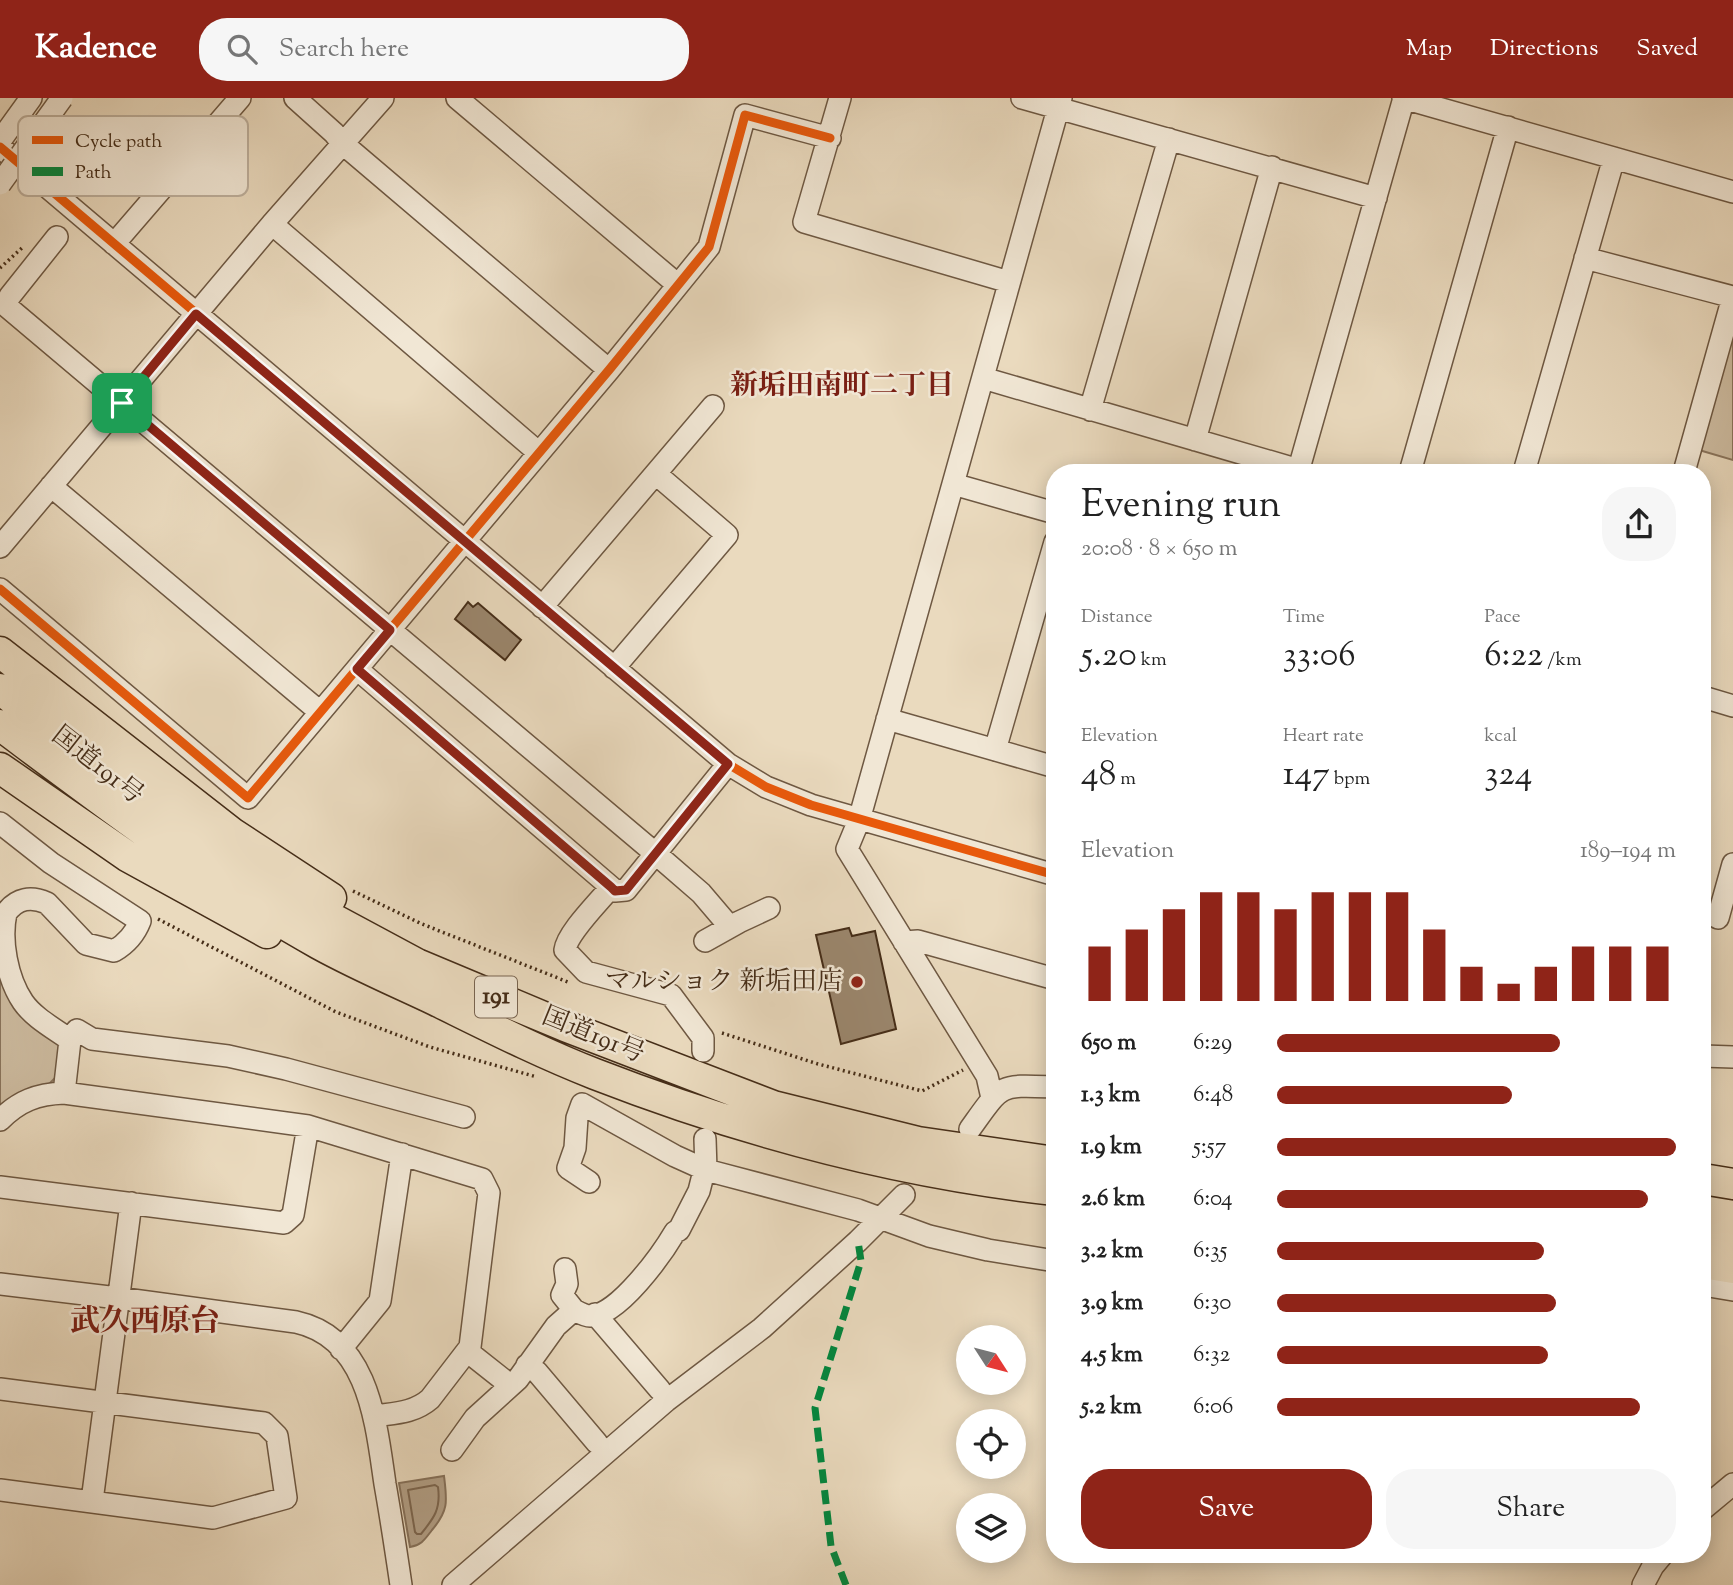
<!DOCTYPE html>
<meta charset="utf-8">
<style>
body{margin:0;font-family:"Sorts Mill Goudy","Noto Serif JP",serif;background:#f6f6f6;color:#222;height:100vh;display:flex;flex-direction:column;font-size:26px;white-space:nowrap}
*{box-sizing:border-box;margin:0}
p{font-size:23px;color:#767676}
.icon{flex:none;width:38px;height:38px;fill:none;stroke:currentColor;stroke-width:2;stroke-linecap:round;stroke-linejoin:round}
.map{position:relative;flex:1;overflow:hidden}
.details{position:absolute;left:1046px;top:366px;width:665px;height:1099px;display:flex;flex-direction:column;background:#fff;border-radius:28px;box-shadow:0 4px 18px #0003}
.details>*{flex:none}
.needle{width:46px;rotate:126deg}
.tools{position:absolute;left:956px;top:1227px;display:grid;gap:14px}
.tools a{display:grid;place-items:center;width:70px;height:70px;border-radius:50%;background:#fff;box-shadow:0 4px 18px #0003;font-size:35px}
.pin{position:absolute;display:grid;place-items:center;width:60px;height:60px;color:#fff;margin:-30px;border-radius:14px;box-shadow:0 4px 10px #0006}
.round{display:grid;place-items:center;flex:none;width:74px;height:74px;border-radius:28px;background:#f6f6f6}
.summary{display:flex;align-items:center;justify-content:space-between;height:119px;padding:0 35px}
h1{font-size:38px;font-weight:600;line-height:52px}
.metrics{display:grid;grid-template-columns:repeat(3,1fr);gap:10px;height:119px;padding:7px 35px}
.metrics div{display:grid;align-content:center}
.metrics b{font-size:35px;font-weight:600}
.metrics small{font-size:19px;font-weight:400}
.metrics p{font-size:19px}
.chart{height:196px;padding:14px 35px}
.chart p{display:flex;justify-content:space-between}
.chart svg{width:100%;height:126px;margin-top:7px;stroke:#8f2418;stroke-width:6}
.action{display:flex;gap:14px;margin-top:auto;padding:14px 35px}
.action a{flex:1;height:80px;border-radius:28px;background:#8f2418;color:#fff;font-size:28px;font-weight:600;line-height:80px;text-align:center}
.action a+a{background:#f6f6f6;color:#222}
ul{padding:0 35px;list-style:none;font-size:23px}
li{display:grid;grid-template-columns:112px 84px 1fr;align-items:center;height:52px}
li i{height:18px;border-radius:9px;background:#8f2418}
header{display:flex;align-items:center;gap:42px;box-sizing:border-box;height:98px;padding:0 35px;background:#8f2418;color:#fff}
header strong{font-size:33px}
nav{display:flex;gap:38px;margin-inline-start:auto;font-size:24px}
.search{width:490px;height:63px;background:#f6f6f6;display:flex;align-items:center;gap:18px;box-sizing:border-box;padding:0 24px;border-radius:28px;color:#767676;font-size:26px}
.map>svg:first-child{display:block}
</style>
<header>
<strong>Kadence</strong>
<div class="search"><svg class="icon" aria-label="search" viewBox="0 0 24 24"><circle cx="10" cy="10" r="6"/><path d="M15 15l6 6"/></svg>Search here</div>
<nav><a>Map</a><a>Directions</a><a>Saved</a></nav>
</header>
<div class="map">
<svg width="1733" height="1487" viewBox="0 0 1733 1487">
<rect width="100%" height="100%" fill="#eadabe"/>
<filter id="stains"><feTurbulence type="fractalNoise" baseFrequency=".00286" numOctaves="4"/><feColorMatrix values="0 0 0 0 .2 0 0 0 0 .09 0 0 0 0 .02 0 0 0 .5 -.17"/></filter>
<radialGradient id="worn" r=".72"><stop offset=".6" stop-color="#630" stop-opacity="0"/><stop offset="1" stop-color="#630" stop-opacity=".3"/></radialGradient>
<!-- green -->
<path fill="#cebda2" stroke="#8a755d" stroke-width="2" d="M1733,231V362L1699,352Z
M0,864L60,940L57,978L47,988L0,1012Z"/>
<!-- water -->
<path fill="#b29f86" stroke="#86715a" stroke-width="2" d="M444,1378C447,1403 449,1412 432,1432C425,1441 422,1447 410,1449L399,1385Z"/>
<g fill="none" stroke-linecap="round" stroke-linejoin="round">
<!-- shore -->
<path stroke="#7c664f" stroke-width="2" d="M435,1387L438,1389C441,1411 434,1420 421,1436H417L415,1434L408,1392Z"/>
</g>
<!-- building -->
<path fill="#9b876e" stroke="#452d18" stroke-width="2" d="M468,504L473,509L478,505L521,542L505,562L455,521Z
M849,830L852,838L875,833L896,931L841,946L816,837Z"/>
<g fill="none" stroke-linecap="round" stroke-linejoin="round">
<!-- minor casing -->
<g stroke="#6e5842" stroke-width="24">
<path id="minor" d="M295,0L334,35L342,45L609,272
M457,0L678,187
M840,0L804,124L1009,184
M1022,0L1376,100
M1403,0L1733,94
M0,43L31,0
M0,49L728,666L766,689L811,707L1055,777
M272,126L539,355
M57,139L10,198L5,207L656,756L701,795L730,829
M114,146L240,0
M1585,160L1733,199
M983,280L1299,372
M1090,312L1169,41
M1195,342L1272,69
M1298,374L1404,0
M1410,374L1508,29
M1524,374L1614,60
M1684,374L1733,199
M953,386L1055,415
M51,388L320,614
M0,449L272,126L383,0
M0,491L248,700L609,272L709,149L745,17L830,40
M542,509L713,308
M614,570L727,437L656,376
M357,571L611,789
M1703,599L1733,608
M887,621L1055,669
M995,652L1055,444
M0,725L51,765L140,823C135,836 126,846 114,853L86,846L47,805C31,798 17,800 6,815C0,842 7,880 23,904C34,920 55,931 70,942
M1718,820L1733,766
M705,843L739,824L769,810
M904,844L918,843L1055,881
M703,953V940L671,897L586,874L565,852C567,835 599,804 611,789L615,793L626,792L728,666
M1703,958L1733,959
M64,995L70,942L77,932L92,941L228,958L286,971L464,1019
M992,1000L987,978L847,751L859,722L1061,0
M0,1022C19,1003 37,996 64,995L308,1028L482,1081L489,1095L470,1249L430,1301C414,1315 395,1315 375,1318
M970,1031C1003,985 998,987 1055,989
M705,1041L706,1072
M589,1084L568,1070L575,1050L577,1020L582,1006L675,1058L706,1072L858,1112L929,1138L988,1152L1055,1163
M0,1089L284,1125L293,1117L308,1028
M565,1171L567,1186L562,1197L574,1212
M0,1186L118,1200L296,1224C369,1240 376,1325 385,1386C391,1420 396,1453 401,1487
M1703,1187L1733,1192
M595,1216L660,1292
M341,1251L380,1203L402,1056
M467,1253L510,1287
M527,1267L537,1274L597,1345
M0,1291L264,1325L277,1338L286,1400L213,1420L0,1392
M452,1352L475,1320L518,1281L556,1228L574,1212C578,1214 585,1218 590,1218C618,1218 662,1156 675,1134L679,1132L699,1093L702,1081
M92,1403L131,1105
M1703,1411L1733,1386
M453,1487L666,1303L762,1230L858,1143L904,1097
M1643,1487L1653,1468L1663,1456"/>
</g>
<!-- highway casing -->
<g stroke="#452d18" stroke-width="33">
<path id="highway" d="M0,554L232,735L331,800
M0,591L165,720L255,779L417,866L565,928L773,1008L918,1044L1055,1064
M0,627C103,704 206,783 319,846C357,867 397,884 435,902C488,928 541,955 595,976C742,1033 899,1075 1055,1092
M0,670L127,758L267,835
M1703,1081L1733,1086
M1703,1113L1733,1118
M1703,1138L1733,1142
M1703,1165L1733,1170"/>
</g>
<!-- path -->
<path stroke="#452d18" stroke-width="3.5" stroke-dasharray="2 3.5" stroke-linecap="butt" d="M0,170L23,149
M353,793L422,826L568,884
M158,821L336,914L430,949L537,979
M722,935L818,966L922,993L963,972"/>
<!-- minor -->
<use href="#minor" stroke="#f1e7d5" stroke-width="21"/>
<!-- highway -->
<use href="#highway" stroke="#eadabe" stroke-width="30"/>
<!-- minor-bridge casing -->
<g stroke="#6e5842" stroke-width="24" stroke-linecap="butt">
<path id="minor-bridge" d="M0,86L62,0"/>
</g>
<!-- minor-bridge -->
<use href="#minor-bridge" stroke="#f1e7d5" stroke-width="21"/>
<!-- quiet -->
<path stroke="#00873e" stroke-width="7" stroke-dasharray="14 7" stroke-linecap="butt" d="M846,1487L831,1448L815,1310L861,1163L858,1143"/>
<!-- cycleway casing -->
<g stroke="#f1e7d5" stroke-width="13">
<path id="cycleway" d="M0,49L728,666L766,689L811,707L1055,777
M0,491L248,700L609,272L709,149L745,17L830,40"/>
</g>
<!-- cycleway -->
<use href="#cycleway" stroke="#e8590c" stroke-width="9"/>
</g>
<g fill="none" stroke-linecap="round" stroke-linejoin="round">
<!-- route casing -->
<g stroke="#fff" stroke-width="14">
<path id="route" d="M196,216L728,666L626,792L615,793L611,789L357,571L390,532L122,305Z"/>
</g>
<!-- route -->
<use href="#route" stroke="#8f2418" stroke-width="9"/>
</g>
<!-- markers -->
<circle fill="#8f2418" stroke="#f1e7d5" stroke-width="2.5" cx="857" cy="884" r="7"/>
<g text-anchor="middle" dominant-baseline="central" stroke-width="5" stroke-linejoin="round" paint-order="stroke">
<!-- shield labels -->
<rect fill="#f1e7d5" stroke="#796551" stroke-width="2" x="475" y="878.5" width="42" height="41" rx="5"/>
<g font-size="24" font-weight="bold" fill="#452d18">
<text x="496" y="899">191</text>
</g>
<!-- street labels -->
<g font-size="26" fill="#452d18" stroke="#f1e7d5">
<text transform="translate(97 668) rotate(38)">国道191号</text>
<text transform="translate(593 938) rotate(22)">国道191号</text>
</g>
<!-- poi labels -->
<g font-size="26" fill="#452d18" stroke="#f1e7d5" text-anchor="end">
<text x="843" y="884">マルショク 新垢田店</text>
</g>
<!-- neighbourhood labels -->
<g font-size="28" font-weight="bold" fill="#7a1f14" stroke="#f1e7d5">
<text x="842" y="289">新垢田南町二丁目</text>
</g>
<!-- quarter labels -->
<g font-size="30" font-weight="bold" fill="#7a1f14" stroke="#f1e7d5">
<text x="145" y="1224">武久西原台</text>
</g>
</g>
<!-- legend -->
<rect x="18" y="18" width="230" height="80" rx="10" fill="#f1e7d5" stroke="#bdaf9c" stroke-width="2"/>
<rect x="32" y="38" width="31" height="8" fill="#e8590c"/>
<rect x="32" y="69" width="31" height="9" fill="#00873e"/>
<g font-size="19" fill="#452d18">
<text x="75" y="49">Cycle path</text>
<text x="75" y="80">Path</text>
</g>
<rect width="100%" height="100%" filter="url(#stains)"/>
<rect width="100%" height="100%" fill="url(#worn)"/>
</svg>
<div class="tools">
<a><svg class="needle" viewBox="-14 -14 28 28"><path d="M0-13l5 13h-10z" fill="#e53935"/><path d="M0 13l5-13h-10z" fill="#767676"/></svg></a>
<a><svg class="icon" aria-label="locate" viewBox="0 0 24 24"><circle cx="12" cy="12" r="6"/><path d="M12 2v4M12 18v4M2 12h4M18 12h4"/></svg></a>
<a><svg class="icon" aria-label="layers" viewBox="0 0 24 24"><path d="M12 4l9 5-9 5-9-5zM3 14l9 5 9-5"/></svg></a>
</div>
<div class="pin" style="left:122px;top:305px;background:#1e9e55"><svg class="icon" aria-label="arrive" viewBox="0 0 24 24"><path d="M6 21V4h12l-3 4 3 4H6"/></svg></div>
<section class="details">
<div class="summary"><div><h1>Evening run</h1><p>20:08 · 8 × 650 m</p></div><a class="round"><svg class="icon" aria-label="share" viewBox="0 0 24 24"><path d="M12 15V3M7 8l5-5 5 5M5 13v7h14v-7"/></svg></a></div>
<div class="metrics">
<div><p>Distance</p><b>5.20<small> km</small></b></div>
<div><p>Time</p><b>33:06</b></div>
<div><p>Pace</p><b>6:22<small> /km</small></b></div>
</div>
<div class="metrics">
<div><p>Elevation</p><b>48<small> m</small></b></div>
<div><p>Heart rate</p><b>147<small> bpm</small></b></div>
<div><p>kcal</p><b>324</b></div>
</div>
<div class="chart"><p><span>Elevation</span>189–194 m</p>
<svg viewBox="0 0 160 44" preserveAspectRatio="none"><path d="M5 44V25M15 44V19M25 44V12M35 44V6M45 44V6M55 44V12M65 44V6M75 44V6M85 44V6M95 44V19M105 44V32M115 44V38M125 44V32M135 44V25M145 44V25M155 44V25"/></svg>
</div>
<ul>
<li><b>650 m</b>6:29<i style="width:71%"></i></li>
<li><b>1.3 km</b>6:48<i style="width:59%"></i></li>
<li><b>1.9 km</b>5:57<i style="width:100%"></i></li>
<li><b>2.6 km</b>6:04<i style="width:93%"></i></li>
<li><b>3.2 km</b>6:35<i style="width:67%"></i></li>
<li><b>3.9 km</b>6:30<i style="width:70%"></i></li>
<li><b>4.5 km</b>6:32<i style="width:68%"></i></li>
<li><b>5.2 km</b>6:06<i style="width:91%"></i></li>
</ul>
<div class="action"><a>Save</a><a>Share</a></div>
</section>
</div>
